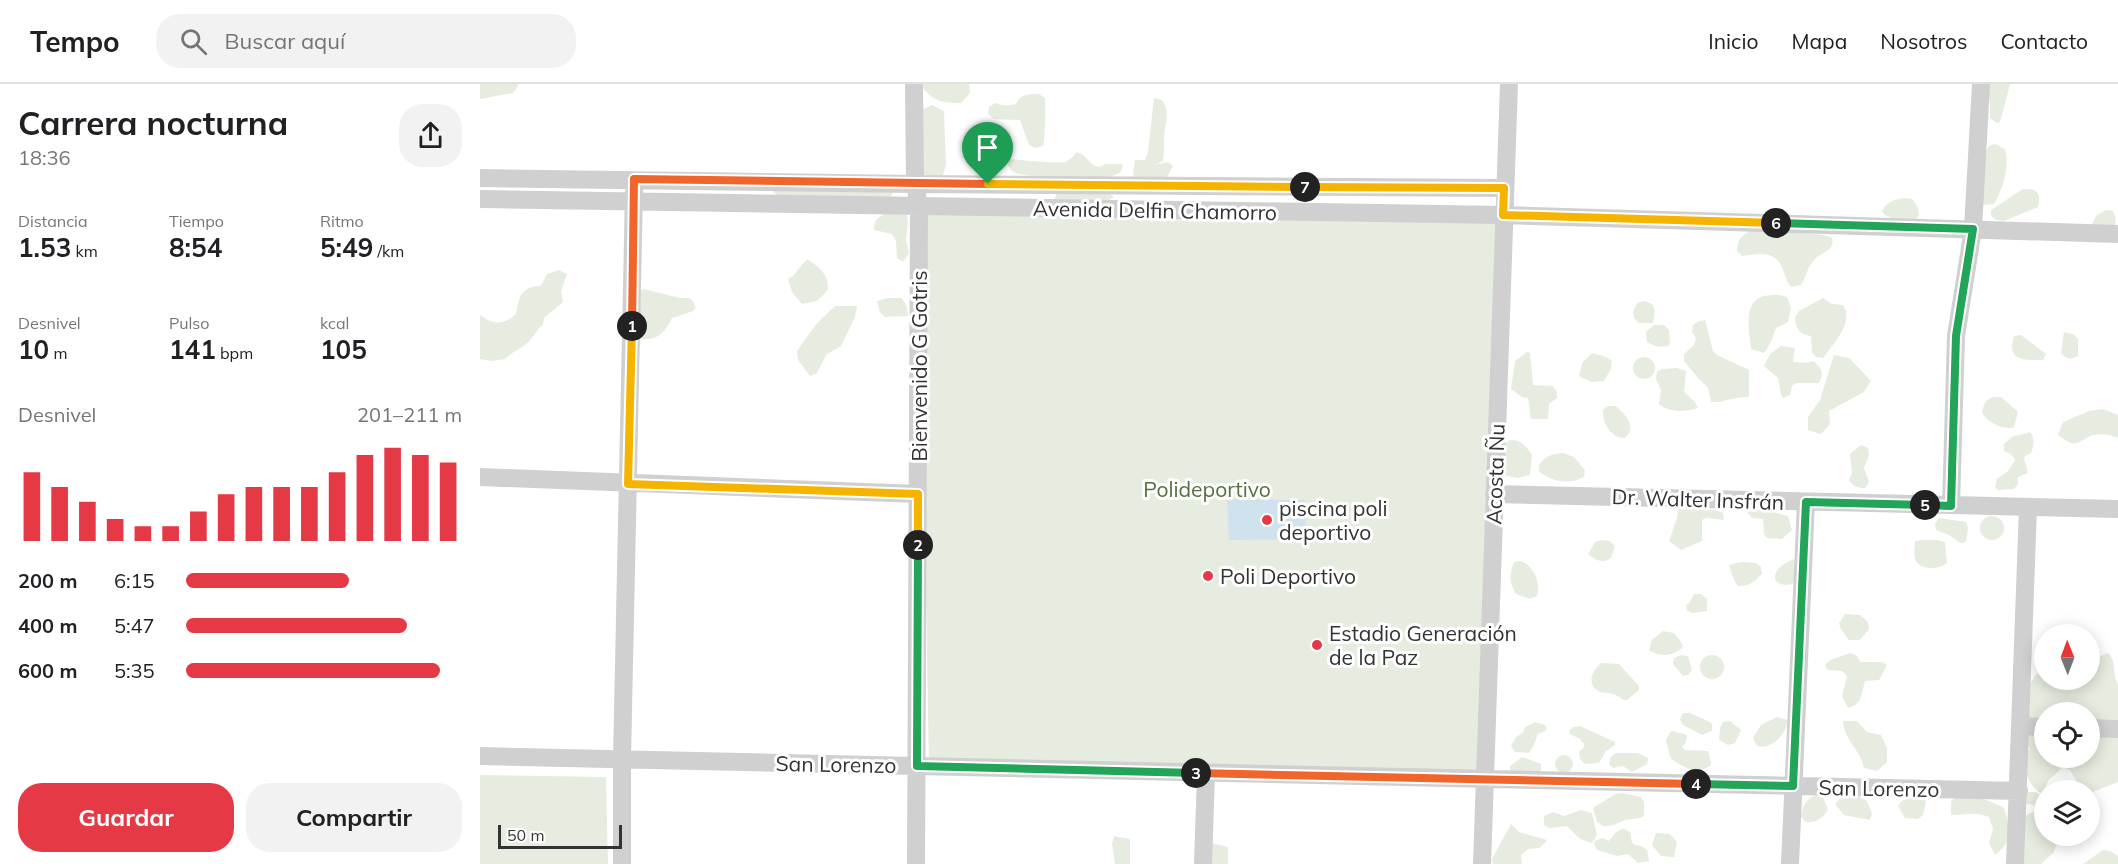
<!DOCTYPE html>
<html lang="es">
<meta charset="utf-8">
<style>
body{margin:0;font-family:Mulish,sans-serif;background:#f2f2f2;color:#202124;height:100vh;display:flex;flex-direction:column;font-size:22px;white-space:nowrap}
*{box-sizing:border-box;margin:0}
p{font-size:20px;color:#757577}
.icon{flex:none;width:33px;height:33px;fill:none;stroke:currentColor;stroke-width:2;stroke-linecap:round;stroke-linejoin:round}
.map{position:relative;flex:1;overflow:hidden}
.side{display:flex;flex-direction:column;background:#fff;width:480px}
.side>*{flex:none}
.needle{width:39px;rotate:359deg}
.buttons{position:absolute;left:1554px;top:540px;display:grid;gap:12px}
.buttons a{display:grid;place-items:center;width:66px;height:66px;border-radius:50%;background:#fff;box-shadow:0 3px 15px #0003;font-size:30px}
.scale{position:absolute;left:18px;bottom:15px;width:124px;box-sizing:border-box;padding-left:6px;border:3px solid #333;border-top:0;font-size:16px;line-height:21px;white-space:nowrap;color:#333;-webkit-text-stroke:4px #fff;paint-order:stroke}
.pin{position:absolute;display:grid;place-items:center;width:51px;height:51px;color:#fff;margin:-62px -26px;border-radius:50% 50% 50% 0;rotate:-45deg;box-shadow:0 0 6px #0007}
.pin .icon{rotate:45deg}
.km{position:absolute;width:30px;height:30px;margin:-15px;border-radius:50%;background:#222;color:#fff;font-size:16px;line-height:30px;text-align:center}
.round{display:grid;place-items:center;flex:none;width:63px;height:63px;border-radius:24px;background:#f2f2f2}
.headline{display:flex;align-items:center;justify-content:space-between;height:102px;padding:0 18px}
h1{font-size:33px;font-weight:700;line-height:45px}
.stats{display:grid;grid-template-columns:repeat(3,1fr);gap:9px;height:102px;padding:6px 18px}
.stats div{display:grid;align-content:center}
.stats b{font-size:26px;font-weight:700}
.stats small{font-size:16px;font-weight:400}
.stats p{font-size:16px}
.chart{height:168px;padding:12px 18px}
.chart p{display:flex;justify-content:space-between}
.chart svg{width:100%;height:108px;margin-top:6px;stroke:#e63946;stroke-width:6}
.button{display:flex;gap:12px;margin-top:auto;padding:12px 18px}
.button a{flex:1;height:69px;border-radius:24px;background:#e63946;color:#fff;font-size:24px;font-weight:700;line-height:69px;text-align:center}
.button a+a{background:#f2f2f2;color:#202124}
ul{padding:0 18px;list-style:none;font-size:20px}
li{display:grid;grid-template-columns:96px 72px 1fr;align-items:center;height:45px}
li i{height:15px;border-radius:8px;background:#e63946}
header{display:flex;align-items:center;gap:36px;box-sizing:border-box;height:84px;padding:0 30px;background:#fff;border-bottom:2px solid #e0e0e0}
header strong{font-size:28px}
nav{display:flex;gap:33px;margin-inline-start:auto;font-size:21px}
.search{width:420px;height:54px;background:#f2f2f2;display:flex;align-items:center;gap:15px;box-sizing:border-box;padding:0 21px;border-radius:24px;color:#757577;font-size:22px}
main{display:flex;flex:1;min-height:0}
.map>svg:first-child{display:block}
</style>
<header>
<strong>Tempo</strong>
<div class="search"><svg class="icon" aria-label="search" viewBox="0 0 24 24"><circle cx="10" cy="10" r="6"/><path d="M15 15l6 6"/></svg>Buscar aquí</div>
<nav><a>Inicio</a><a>Mapa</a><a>Nosotros</a><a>Contacto</a></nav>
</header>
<main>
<section class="side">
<div class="headline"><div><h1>Carrera nocturna</h1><p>18:36</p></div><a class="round"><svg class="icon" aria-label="share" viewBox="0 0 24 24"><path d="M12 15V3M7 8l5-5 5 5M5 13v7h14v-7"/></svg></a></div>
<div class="stats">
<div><p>Distancia</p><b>1.53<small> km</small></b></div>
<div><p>Tiempo</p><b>8:54</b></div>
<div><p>Ritmo</p><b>5:49<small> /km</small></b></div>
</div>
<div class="stats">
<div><p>Desnivel</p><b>10<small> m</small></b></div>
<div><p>Pulso</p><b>141<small> bpm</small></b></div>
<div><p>kcal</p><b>105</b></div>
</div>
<div class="chart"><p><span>Desnivel</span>201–211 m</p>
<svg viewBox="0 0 160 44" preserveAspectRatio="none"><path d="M5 44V16M15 44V22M25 44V28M35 44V35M45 44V38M55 44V38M65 44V32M75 44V25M85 44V22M95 44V22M105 44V22M115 44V16M125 44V9M135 44V6M145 44V9M155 44V12"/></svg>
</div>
<ul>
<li><b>200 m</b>6:15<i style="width:59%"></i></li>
<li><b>400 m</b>5:47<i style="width:80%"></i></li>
<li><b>600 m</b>5:35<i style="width:92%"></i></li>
</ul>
<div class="button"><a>Guardar</a><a>Compartir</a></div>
</section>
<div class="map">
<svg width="1638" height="780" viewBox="0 0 1638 780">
<rect width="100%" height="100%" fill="#fff"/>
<!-- green -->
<path fill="#e6ecdf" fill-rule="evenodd" d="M0,0H38V2L33,9L0,15Z
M441,0H489L490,9L481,19C464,20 449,16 441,0Z
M1503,0H1530L1520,38L1517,39L1510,34V19Z
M559,10L565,14C566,21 565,57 563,62L556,64L549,61L540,36L514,35L508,30L509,23L515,19C523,22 528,22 536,20C540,10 549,10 559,10Z
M674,14L682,16C691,29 685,38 684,53C684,61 684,69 683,77L674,81L688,78L693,82L687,93L656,96L653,90L655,76H665L668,68Z
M452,21L464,27L466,81L462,94L449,97L438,90L439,27Z
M1515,60L1525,65C1530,83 1523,105 1514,120L1503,121V72L1509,62Z
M597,68C607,71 609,81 619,83L626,80H641L643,82L640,89L614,99L538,90L532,87L528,81L530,75C540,76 580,80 586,78C590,76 594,71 597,68Z
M301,101L413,107L411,113L304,117L293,108Z
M579,105L628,108L634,113L623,120L1023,131L998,687L449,680L439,122L573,118Z
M1543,105C1557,104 1562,110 1558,123L1524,137L1516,136L1511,132V126Z
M1423,114L1432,115C1437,121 1439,124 1439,132L1434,137L1416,136L1405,131L1402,127C1407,117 1414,116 1423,114Z
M1626,126L1633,127L1636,134L1635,141L1611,142L1616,132Z
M405,130L427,131L428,139L426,156L429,169L423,178L417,174L416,157L412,150L394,146C394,137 396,134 405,130Z
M1275,145L1344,151L1352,154C1355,167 1343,167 1335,175C1328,181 1326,193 1321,201L1311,203C1305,196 1305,189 1301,181C1293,166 1276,170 1262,172L1257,167C1257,154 1263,150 1275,145Z
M327,175C340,184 349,190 348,206L337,217L322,220L312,208L308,195L313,192Z
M79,186L87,190L81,207L83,218L64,234L63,241C57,245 55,251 50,256C42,265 33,267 25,275L11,277L0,275V231C13,241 24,241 36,230C39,213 41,202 61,202L67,190Z
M163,205L200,214H209L212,216L216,224L213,227L192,234C186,247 178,257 162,255L159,249L157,210Z
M1299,211L1307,213L1311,224L1308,238L1296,244L1291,258L1284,269L1271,265C1270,250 1263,223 1279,214C1284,211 1292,211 1299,211Z
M408,214H422L427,223L428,232L405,233L400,228L397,217Z
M1343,214L1352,220L1363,221C1375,238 1353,260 1343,274L1336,273L1332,268L1331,252C1320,251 1315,244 1315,233L1319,227Z
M1164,217L1172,220L1175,226L1173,239H1159L1154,234L1153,228L1157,219Z
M355,222H377L375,233L361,262L346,271L337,289L330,292L318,276L317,267L337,239Z
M1225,236L1233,267L1237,271L1269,286V313C1255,312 1243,319 1231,318L1228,304L1218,294L1204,277V270L1214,261L1216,254L1212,248L1213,241L1219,237Z
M1174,241H1184L1189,246L1190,260L1188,262L1178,263L1167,258L1166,248Z
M1584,248L1593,250L1598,255V272C1590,276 1586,275 1581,269Z
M1541,251L1566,270L1563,276C1544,276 1526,278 1534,252Z
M1301,262L1315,264L1313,278L1326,279L1333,277C1342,284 1344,290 1339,299H1316L1312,302L1310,311L1303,314L1301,311L1298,294L1284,282L1290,270Z
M1047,268L1050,269L1053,301L1073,302L1077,308V314L1069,320L1068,335H1051L1048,314L1042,313L1031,305L1035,277Z
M1112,269L1126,273L1132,277L1131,285L1124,297L1111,298L1099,292L1102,279Z
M1354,271L1369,274L1391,297L1384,308L1349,327L1350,340L1341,350L1328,346V333L1340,316Z
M1153 284a11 11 0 1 1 22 0a11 11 0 1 1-22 0Z
M1197,284L1206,287L1204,308L1215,318L1218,324C1205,328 1189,329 1179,320L1181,306L1176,295L1177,288L1182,285Z
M1513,313H1521L1538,328L1534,343C1524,347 1506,338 1502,328C1504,320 1505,316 1513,313Z
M1128,322H1136C1146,331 1157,343 1145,354C1131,354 1122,339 1123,326Z
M1623,325L1638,331V354C1630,351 1622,349 1613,351C1595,358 1598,366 1578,351L1583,338L1609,327Z
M1550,348C1555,353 1554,362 1551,369L1545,372L1544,375L1548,389L1538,393V400L1534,405L1518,406L1515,403L1517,395L1528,387L1535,376L1531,370L1524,367V360L1532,353Z
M1030,356C1042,356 1045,362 1052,370L1050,391L1037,394L1024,391L1025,360Z
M1381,361L1388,364L1389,371L1384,384L1389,398L1385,404C1377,404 1373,402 1369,396L1372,389L1370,370Z
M1083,369L1094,373L1105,386L1104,393C1090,401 1071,398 1059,387V381C1065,372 1072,370 1083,369Z
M1278,420L1287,426L1308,432L1312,446L1302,455L1287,454L1284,450L1283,435L1272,434L1267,428Z
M1199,422L1216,423L1222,426H1236L1243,429L1244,436L1226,434L1222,436V457L1201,466L1189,457L1197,434Z
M1500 444a12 12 0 1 1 24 0a12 12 0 1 1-24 0Z
M1459,434L1486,438L1488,444L1486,458L1480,459L1469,451L1456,446L1455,440Z
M1122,456L1130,457L1135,462L1131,474C1122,480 1116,476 1108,470L1115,458Z
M1443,456H1458L1465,458L1467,479C1460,485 1442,487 1436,477C1433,472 1435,463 1435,457Z
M1313,475C1337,517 1262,501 1313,475Z
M1041,477C1054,483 1061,498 1057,512L1050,515L1036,510C1029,499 1029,490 1034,478Z
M1262,478L1276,479L1281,483L1282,490C1274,498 1270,502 1258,502L1254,496L1249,481Z
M1214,510H1221L1227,515V527L1213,529L1207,527L1206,521L1209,520Z
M1365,530L1380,531L1388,538L1389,545L1380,556H1369L1361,545L1359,539Z
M1183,547L1194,549L1203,561L1202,564C1192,573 1179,573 1169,566L1172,556Z
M1370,569L1377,572L1380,578H1402L1407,581L1399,596L1385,597C1381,610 1383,620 1368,624L1362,612L1367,592L1362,587L1348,586L1345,581L1350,576Z
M1628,569C1637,578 1632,589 1638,600V698L1610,709V706H1602L1590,686L1583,683L1568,697L1562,710C1545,699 1542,682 1550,664L1544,661C1544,633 1539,601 1564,584V596H1610V576ZM1564,628H1610V674H1564Z
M1220 583a12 12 0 1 1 24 0a12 12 0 1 1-24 0Z
M1201,571L1208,572L1212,586L1208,591L1203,592L1193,580L1194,574Z
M1121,579L1139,580L1159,602V606L1147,616H1144L1134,610L1120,608L1114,604C1108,594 1114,586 1121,579Z
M1203,629H1210L1230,638L1232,640V647L1222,651L1203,641L1200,635Z
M1297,633L1308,636C1306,650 1292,666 1277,662L1273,654L1281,641Z
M1250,637L1261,646L1255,659L1248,661L1239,656L1240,644L1243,638Z
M1363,637H1377L1387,648L1401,651L1407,664V678L1397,687L1384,684C1379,663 1365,658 1363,637Z
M1055,638L1065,641L1067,644L1065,647L1058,650L1053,663L1049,669L1035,668L1031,662L1036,653L1043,649L1045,643Z
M1100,642L1135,658V661L1126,667L1119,679L1105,680L1100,675L1099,668L1104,663V660L1100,655L1090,650L1089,647L1093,643Z
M1193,647L1207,651L1206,658L1202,663L1205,666L1228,667L1231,678L1230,682C1214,692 1205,683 1191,675L1186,657L1190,648Z
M1135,669H1158L1168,674L1167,680L1152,688L1143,682L1133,684L1129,680L1130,674Z
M1075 680a9 9 0 1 1 18 0a9 9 0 1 1-18 0Z
M1042,673L1061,680V686L1056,692H1031L1030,682Z
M0,691L126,693L128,780H0Z
M1549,708H1556L1564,714V752H1574L1576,761L1574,768L1561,780H1540L1544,735L1548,730L1555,727L1554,721L1547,720L1541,716L1542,709Z
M1142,709L1161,713L1164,718V732C1157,736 1150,734 1143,737C1136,740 1132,742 1123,742L1117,738L1113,724L1135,710Z
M1372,709L1387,717L1392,730L1390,736L1364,731L1355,720L1365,710Z
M1483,709L1498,713L1523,723C1531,743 1534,757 1515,771L1509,759L1513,745L1509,733C1495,727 1486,731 1471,731V717Z
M1342,710L1348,726C1342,735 1336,739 1325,738L1321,732C1323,719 1329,711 1342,710Z
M1442,712L1446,718L1443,731L1438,735L1425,734L1418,722C1423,713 1432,713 1442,712Z
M1101,726L1112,729L1117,751L1112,759L1100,755L1087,742L1070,744L1064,741V732L1073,728L1084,732Z
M1031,740L1039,748L1067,756L1060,764L1048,765L1041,771L1042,780H1013L1012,775Z
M1142,745H1145L1151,749C1150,766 1158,757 1167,766L1169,777L1158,779L1148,770L1137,772L1117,766L1114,760L1115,757L1122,754L1129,757L1135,749Z
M1176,749L1190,750L1197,758L1194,773L1181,772L1172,761Z
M634,752L650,755V780H635L632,760Z
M731,759L748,763V780H726Z
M1623,766L1630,767L1638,772V780H1603Z"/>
<!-- water -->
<path fill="#cfe2ee" d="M747,415L825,416L826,455L749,456Z"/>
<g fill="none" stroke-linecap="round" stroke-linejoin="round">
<!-- minor -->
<path stroke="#d0d0d0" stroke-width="18" d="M434,0L435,100L439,122L436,780
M0,94L435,100L1025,104
M0,115L1023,131L1638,150
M0,393L438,410
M1014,410L1638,425
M1471,421L1476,252L1493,145L1501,0
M1541,642L1564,643
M1610,644L1638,645
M0,672L1539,707
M142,780V675L154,107
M723,780L726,689
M1002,780L1029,0
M1310,780L1326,418
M1535,780L1548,423"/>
</g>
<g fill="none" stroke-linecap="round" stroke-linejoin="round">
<!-- split-1 casing -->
<g stroke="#fff" stroke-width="12">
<path id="split-1" d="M152,242L154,95L508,100"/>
</g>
<!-- split-2 casing -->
<g stroke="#fff" stroke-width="12">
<path id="split-2" d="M152,242L148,400L438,410V461"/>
</g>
<!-- split-3 casing -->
<g stroke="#fff" stroke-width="12">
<path id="split-3" d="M438,461L437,682L716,689"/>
</g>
<!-- split-4 casing -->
<g stroke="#fff" stroke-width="12">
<path id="split-4" d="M716,689L1216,700"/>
</g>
<!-- split-5 casing -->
<g stroke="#fff" stroke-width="12">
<path id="split-5" d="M1216,700L1313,702L1326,418L1445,421"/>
</g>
<!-- split-6 casing -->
<g stroke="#fff" stroke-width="12">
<path id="split-6" d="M1296,139L1493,145L1476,252L1471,422L1445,421"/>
</g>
<!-- split-7 casing -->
<g stroke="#fff" stroke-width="12">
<path id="split-7" d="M825,103L1024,104L1023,131L1296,139"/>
</g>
<!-- split-8 casing -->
<g stroke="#fff" stroke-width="12">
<path id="split-8" d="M508,100L825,103"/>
</g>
<!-- split-1 -->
<use href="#split-1" stroke="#f0652b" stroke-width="8"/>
<!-- split-2 -->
<use href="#split-2" stroke="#f5b400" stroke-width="8"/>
<!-- split-3 -->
<use href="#split-3" stroke="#22a559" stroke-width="8"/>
<!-- split-4 -->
<use href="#split-4" stroke="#f0652b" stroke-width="8"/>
<!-- split-5 -->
<use href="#split-5" stroke="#22a559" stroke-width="8"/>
<!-- split-6 -->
<use href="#split-6" stroke="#22a559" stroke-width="8"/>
<!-- split-7 -->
<use href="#split-7" stroke="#f5b400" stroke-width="8"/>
<!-- split-8 -->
<use href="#split-8" stroke="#f5b400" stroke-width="8"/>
</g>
<!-- markers -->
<g fill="#e63946" stroke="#fff" stroke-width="2">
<circle cx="787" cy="436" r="6"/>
<circle cx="728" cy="492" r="6"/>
<circle cx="837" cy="561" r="6"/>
</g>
<g text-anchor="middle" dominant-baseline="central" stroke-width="6" stroke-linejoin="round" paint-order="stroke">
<!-- street labels -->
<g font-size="21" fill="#333" stroke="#fff">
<text transform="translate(675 126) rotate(1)">Avenida Delfin Chamorro</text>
<text transform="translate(439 282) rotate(-90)">Bienvenido G Gotris</text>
<text transform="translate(1015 390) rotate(-88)">Acosta Ñu</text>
<text transform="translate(1218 415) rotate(2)">Dr. Walter Insfrán</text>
<text transform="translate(356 680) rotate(1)">San Lorenzo</text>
<text transform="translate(1399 704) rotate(1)">San Lorenzo</text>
</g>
<!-- park labels -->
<g font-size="21" fill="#56703f" stroke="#fff">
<text x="727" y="405">Polideportivo</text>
</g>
<!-- poi labels -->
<g font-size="21" fill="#333" stroke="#fff" text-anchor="start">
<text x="799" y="424">piscina poli<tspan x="799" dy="24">deportivo</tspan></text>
<text x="740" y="492">Poli Deportivo</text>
<text x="849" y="549">Estadio Generación<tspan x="849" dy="24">de la Paz</tspan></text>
</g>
</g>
</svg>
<div class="buttons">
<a><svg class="needle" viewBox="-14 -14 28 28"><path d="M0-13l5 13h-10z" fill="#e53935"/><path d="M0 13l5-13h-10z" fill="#757577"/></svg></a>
<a><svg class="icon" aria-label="locate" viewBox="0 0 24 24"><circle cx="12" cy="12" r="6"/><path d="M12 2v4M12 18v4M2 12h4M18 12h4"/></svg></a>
<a><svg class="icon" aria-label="layers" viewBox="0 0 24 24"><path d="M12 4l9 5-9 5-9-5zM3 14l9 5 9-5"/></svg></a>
</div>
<div class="scale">50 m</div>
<div class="pin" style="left:508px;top:100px;background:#1e9e55"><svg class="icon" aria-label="arrive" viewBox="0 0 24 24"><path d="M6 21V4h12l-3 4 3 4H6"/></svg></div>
<b class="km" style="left:152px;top:242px">1</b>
<b class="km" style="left:438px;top:461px">2</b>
<b class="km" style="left:716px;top:689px">3</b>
<b class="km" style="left:1216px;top:700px">4</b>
<b class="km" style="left:1445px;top:421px">5</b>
<b class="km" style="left:1296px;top:139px">6</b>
<b class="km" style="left:825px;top:103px">7</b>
</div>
</main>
